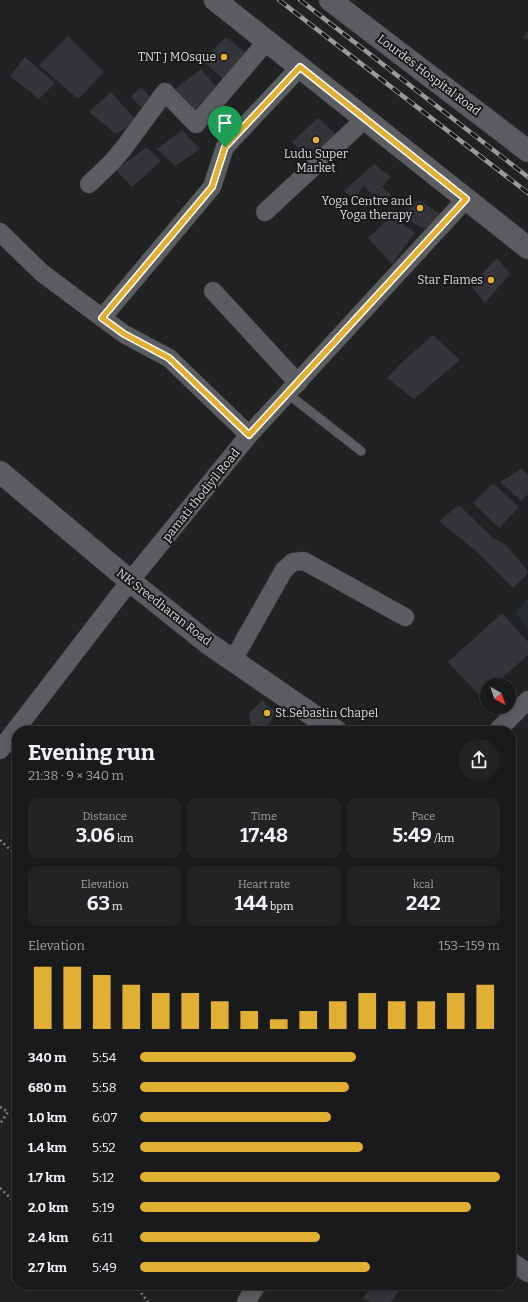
<!DOCTYPE html>
<meta charset="utf-8">
<style>
body{margin:0;font-family:Bitter,serif;background:#212324;color:#f1f3f6;height:100vh;display:flex;flex-direction:column;font-size:15px;white-space:nowrap}
*{box-sizing:border-box;margin:0}
p{font-size:13px;color:#9fa1a3}
.icon{flex:none;width:22px;height:22px;fill:none;stroke:currentColor;stroke-width:2;stroke-linecap:round;stroke-linejoin:round}
.map{position:relative;flex:1;overflow:hidden}
.details{position:absolute;left:12px;top:726px;width:504px;height:564px;display:flex;flex-direction:column;background:#181a1b;border-radius:16px;box-shadow:0 2px 10px #0003,0 0 0 1px #36383a}
.details>*{flex:none}
.needle{width:26px;rotate:140deg}
.controls{position:absolute;left:480px;top:678px;display:grid;gap:8px}
.controls a{display:grid;place-items:center;width:36px;height:36px;border-radius:50%;background:#181a1b;box-shadow:0 2px 10px #0003,0 0 0 1px #36383a;font-size:20px}
.pin{position:absolute;display:grid;place-items:center;width:34px;height:34px;color:#fff;margin:-41px -17px;border-radius:50% 50% 50% 0;rotate:-45deg;box-shadow:0 0 4px #0007}
.pin .icon{rotate:45deg}
.round{display:grid;place-items:center;flex:none;width:42px;height:42px;border-radius:21px;background:#212324}
.head{display:flex;align-items:center;justify-content:space-between;height:68px;padding:0 16px}
h1{font-size:22px;font-weight:700;line-height:30px}
.figures{display:grid;grid-template-columns:repeat(3,1fr);gap:6px;height:68px;padding:4px 16px}
.figures div{display:grid;align-content:center;border-radius:10px;background:#212324;text-align:center}
.figures b{font-size:20px;font-weight:700}
.figures small{font-size:11px;font-weight:400}
.figures p{font-size:11px}
.chart{height:112px;padding:8px 16px}
.chart p{display:flex;justify-content:space-between}
.chart svg{width:100%;height:72px;margin-top:4px;stroke:#e1af34;stroke-width:6}
ul{padding:0 16px;list-style:none;font-size:13px}
li{display:grid;grid-template-columns:64px 48px 1fr;align-items:center;height:30px}
li i{height:10px;border-radius:5px;background:#e1af34}
.map>svg:first-child{display:block}
</style>
<div class="map">
<svg width="528" height="1302" viewBox="0 0 528 1302">
<rect width="100%" height="100%" fill="#202224"/>
<!-- built -->
<path fill="#282b32" d="M528,598V629L515,613Z"/>
<!-- building -->
<path fill="#343538" d="M528,30V40L523,38Z
M68,36L104,72L78,99L39,65Z
M226,37L246,53L223,79L203,61Z
M25,57L55,83L39,99L10,76Z
M201,69L216,87L194,111L175,89Z
M141,87L155,102L144,110L131,97Z
M111,92L137,121L116,134L89,112Z
M318,118L340,138L314,162L292,142Z
M182,130L200,149L175,166L157,149Z
M147,147L161,161L132,187L116,170Z
M374,164L391,177L382,187L391,195L378,204L370,197L372,195L364,185L354,199L344,191Z
M418,200L445,217L431,232L401,217Z
M392,216L415,233L392,264L368,238Z
M497,258L510,274L485,303L471,286Z
M433,335L460,360L414,399L387,378L402,362Z
M521,469L528,475V494L521,501L500,482Z
M493,483L519,507L499,528L473,503Z
M459,505L492,537L506,545L528,571V573L513,588L475,550L439,521Z
M502,613L528,642V655L494,685H487V692L481,697L448,662Z
M263,700L266,705L277,712L264,731H256L251,728L249,713Z
M373,1285H403L391,1302H370L363,1298Z"/>
<g fill="none" stroke-linecap="round" stroke-linejoin="round">
<!-- service casing -->
<g stroke="#3c3d3f" stroke-width="10">
<path id="service" d="M288,394L361,451"/>
</g>
<!-- minor casing -->
<g stroke="#3c3d3f" stroke-width="19">
<path id="minor" d="M89,184L112,162L123,149L165,92L196,124L267,41
M265,212L365,119
M0,232L42,273L124,334L169,358L249,435
M213,291L298,383
M102,318L212,187L225,147L300,67
M233,660L284,570L293,562L304,561L405,617
M497,731L528,700
M0,750L130,581L249,435L466,199
M511,1261L528,1273
M246,1302L257,1285"/>
</g>
<!-- tertiary casing -->
<g stroke="#3c3d3f" stroke-width="23">
<path id="tertiary" d="M330,0L528,151
M0,472L130,581L209,644L336,731"/>
</g>
<!-- secondary casing -->
<g stroke="#3c3d3f" stroke-width="23">
<path id="secondary" d="M215,0L528,248"/>
</g>
<!-- path -->
<path stroke="#7f8183" stroke-width="2.5" stroke-dasharray="2 3" stroke-linecap="butt" d="M0,840L17,856
M0,1107L8,1112L0,1124
M0,1188L17,1204
M135,1285L148,1302"/>
<!-- service -->
<use href="#service" stroke="#5c5d60" stroke-width="9"/>
<!-- minor -->
<use href="#minor" stroke="#5c5d60" stroke-width="18"/>
<!-- tertiary -->
<use href="#tertiary" stroke="#5c5d60" stroke-width="22"/>
<!-- secondary -->
<use href="#secondary" stroke="#5c5d60" stroke-width="22"/>
<!-- rail casing -->
<g stroke="#999b9d" stroke-width="4.5">
<path id="rail" d="M279,0L528,193
M300,0L528,177"/>
</g>
<!-- rail -->
<use href="#rail" stroke="#17181a" stroke-width="3" stroke-dasharray="9" stroke-linecap="butt"/>
</g>
<g fill="none" stroke-linecap="round" stroke-linejoin="round">
<!-- route casing -->
<g stroke="#fff" stroke-width="8">
<path id="route" d="M300,67L466,199L249,435L169,358L124,334L102,318L212,187L225,147Z"/>
</g>
<!-- route -->
<use href="#route" stroke="#e1af34" stroke-width="5"/>
</g>
<!-- markers -->
<g fill="#e1af34" stroke="#17181a" stroke-width="1.5">
<circle cx="224" cy="57" r="4"/>
<circle cx="316" cy="140" r="4"/>
<circle cx="420" cy="208" r="4"/>
<circle cx="491" cy="280" r="4"/>
<circle cx="267" cy="713" r="4"/>
</g>
<g text-anchor="middle" dominant-baseline="central" stroke-width="4" stroke-linejoin="round" paint-order="stroke">
<!-- poi labels -->
<g font-size="12" fill="#dbdcde" stroke="#17181a" text-anchor="end">
<text x="216" y="57">TNT J MOsque</text>
<text x="316" y="154" text-anchor="middle">Ludu Super<tspan x="316" dy="14">Market</tspan></text>
<text x="412" y="201">Yoga Centre and<tspan x="412" dy="14">Yoga therapy</tspan></text>
<text x="483" y="280">Star Flames</text>
<text x="275" y="713" text-anchor="start">St.Sebastin Chapel</text>
</g>
<!-- street labels -->
<g font-size="12" fill="#dbdcde" stroke="#17181a">
<text transform="translate(429 75) rotate(37)">Lourdes Hospital Road</text>
<text transform="translate(201 495) rotate(-51)">pamati thodiyil Road</text>
<text transform="translate(164 607) rotate(38)">NK Sreedharan Road</text>
</g>
</g>
</svg>
<div class="controls">
<a><svg class="needle" viewBox="-14 -14 28 28"><path d="M0-13l5 13h-10z" fill="#e53935"/><path d="M0 13l5-13h-10z" fill="#9fa1a3"/></svg></a>
</div>
<div class="pin" style="left:225px;top:147px;background:#1e9e55"><svg class="icon" aria-label="arrive" viewBox="0 0 24 24"><path d="M6 21V4h12l-3 4 3 4H6"/></svg></div>
<section class="details">
<div class="head"><div><h1>Evening run</h1><p>21:38 · 9 × 340 m</p></div><a class="round"><svg class="icon" aria-label="share" viewBox="0 0 24 24"><path d="M12 15V3M7 8l5-5 5 5M5 13v7h14v-7"/></svg></a></div>
<div class="figures">
<div><p>Distance</p><b>3.06<small> km</small></b></div>
<div><p>Time</p><b>17:48</b></div>
<div><p>Pace</p><b>5:49<small> /km</small></b></div>
</div>
<div class="figures">
<div><p>Elevation</p><b>63<small> m</small></b></div>
<div><p>Heart rate</p><b>144<small> bpm</small></b></div>
<div><p>kcal</p><b>242</b></div>
</div>
<div class="chart"><p><span>Elevation</span>153–159 m</p>
<svg viewBox="0 0 160 44" preserveAspectRatio="none"><path d="M5 44V6M15 44V6M25 44V11M35 44V17M45 44V22M55 44V22M65 44V27M75 44V33M85 44V38M95 44V33M105 44V27M115 44V22M125 44V27M135 44V27M145 44V22M155 44V17"/></svg>
</div>
<ul>
<li><b>340 m</b>5:54<i style="width:60%"></i></li>
<li><b>680 m</b>5:58<i style="width:58%"></i></li>
<li><b>1.0 km</b>6:07<i style="width:53%"></i></li>
<li><b>1.4 km</b>5:52<i style="width:62%"></i></li>
<li><b>1.7 km</b>5:12<i style="width:100%"></i></li>
<li><b>2.0 km</b>5:19<i style="width:92%"></i></li>
<li><b>2.4 km</b>6:11<i style="width:50%"></i></li>
<li><b>2.7 km</b>5:49<i style="width:64%"></i></li>
</ul>
</section>
</div>
